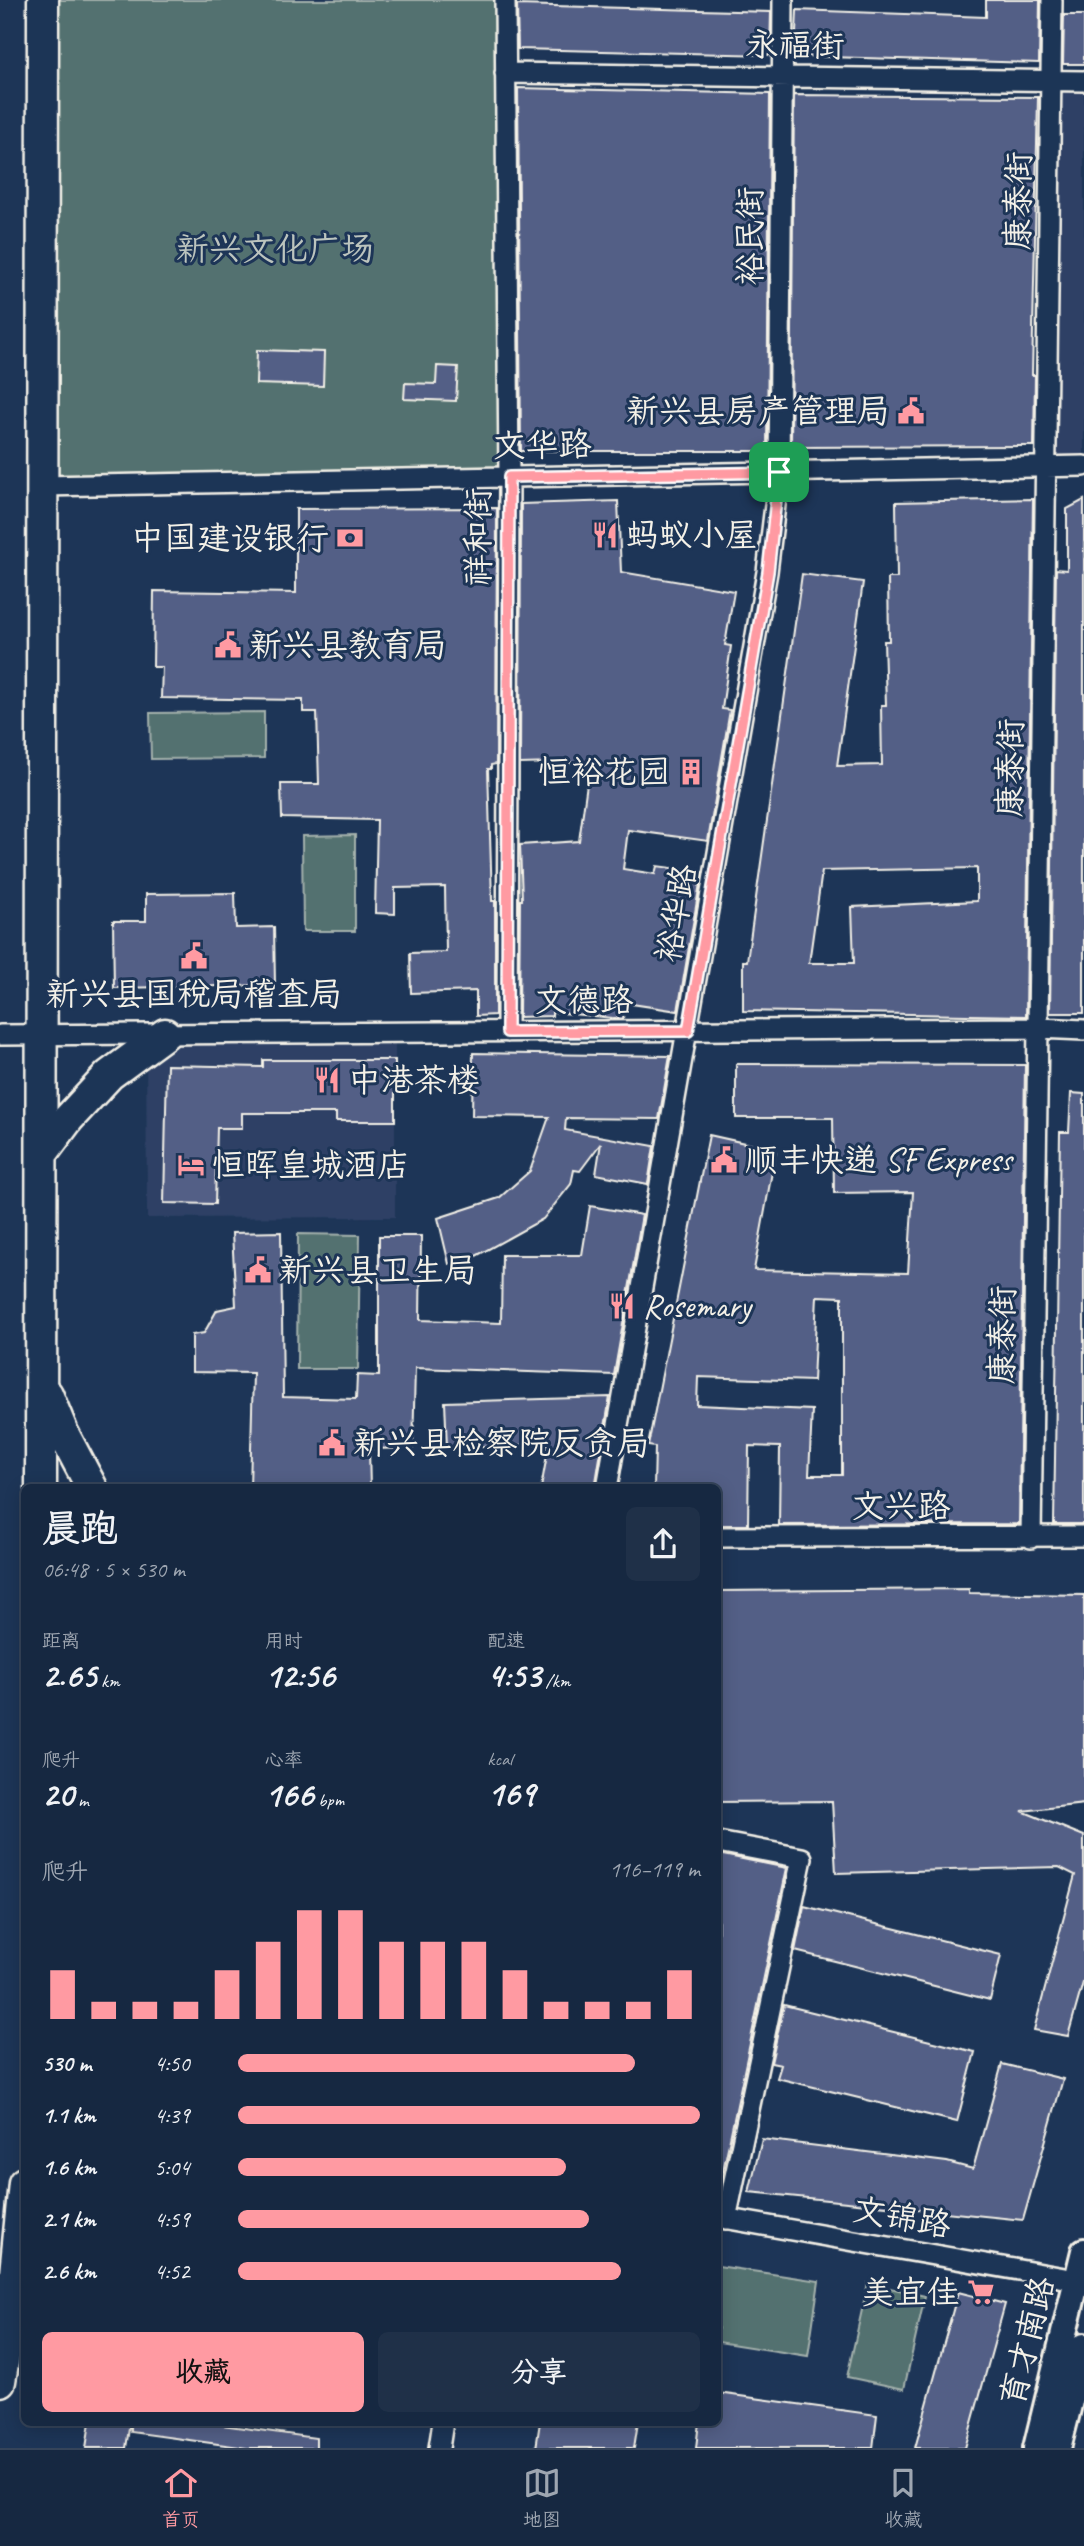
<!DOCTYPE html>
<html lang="zh">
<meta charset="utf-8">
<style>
body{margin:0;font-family:Caveat,"LXGW WenKai TC",sans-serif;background:#1f3048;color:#f1f3f6;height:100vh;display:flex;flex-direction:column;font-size:26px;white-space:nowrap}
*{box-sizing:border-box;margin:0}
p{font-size:23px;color:#9ea6b1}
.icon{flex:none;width:38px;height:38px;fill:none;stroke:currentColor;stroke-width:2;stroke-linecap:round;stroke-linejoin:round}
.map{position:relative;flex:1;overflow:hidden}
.drawer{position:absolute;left:21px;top:1484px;width:700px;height:942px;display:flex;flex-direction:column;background:#162841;border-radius:10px;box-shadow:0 4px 18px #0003,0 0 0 2px #35445a}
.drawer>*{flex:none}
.pin{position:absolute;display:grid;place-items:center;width:60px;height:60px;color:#fff;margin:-30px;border-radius:14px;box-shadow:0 4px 10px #0006}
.round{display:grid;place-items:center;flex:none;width:74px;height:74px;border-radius:10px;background:#1f3048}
.overview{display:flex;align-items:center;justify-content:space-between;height:119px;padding:0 21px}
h1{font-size:38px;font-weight:700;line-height:52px}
.metrics{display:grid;grid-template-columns:repeat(3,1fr);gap:10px;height:119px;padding:7px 21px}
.metrics div{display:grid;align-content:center}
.metrics b{font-size:35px;font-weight:700}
.metrics small{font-size:19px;font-weight:400}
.metrics p{font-size:19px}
.chart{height:196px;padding:14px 21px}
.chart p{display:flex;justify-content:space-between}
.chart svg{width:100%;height:126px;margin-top:7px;stroke:#ff9aa2;stroke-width:6}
.action{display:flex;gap:14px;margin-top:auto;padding:14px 21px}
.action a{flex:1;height:80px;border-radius:10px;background:#ff9aa2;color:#111;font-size:28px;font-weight:700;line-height:80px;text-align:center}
.action a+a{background:#1f3048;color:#f1f3f6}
ul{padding:0 21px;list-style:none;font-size:23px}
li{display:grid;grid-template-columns:112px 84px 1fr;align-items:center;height:52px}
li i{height:18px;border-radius:9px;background:#ff9aa2}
.menu{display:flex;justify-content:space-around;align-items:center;height:98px;border-top:2px solid #35445a;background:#162841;font-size:19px;color:#9ea6b1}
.menu a{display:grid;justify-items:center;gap:4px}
.menu .on{color:#ff9aa2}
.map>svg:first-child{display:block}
</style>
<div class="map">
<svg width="1084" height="2448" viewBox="0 0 1084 2448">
<rect width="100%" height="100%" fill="#1d3557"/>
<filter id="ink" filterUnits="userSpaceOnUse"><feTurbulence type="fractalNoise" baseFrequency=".0143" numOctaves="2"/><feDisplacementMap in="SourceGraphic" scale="14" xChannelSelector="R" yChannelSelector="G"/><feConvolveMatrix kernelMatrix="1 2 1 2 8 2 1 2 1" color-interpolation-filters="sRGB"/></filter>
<g filter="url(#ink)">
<!-- built -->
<path fill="#2d4165" d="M1051,80L1084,81V466L1046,467Z
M395,1032V1217L147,1218L146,1034Z"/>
<!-- green -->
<path fill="#537170" stroke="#a4b1ac" stroke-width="2" d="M43,0H505L509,477L42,486Z
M264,712V758L151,759L150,713Z
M355,835V931H303L302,836Z
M298,1234L360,1235L358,1369H297Z
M718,2266L819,2281L808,2356L718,2342Z
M868,2283L925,2296L904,2389L847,2377Z"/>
<!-- building -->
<path fill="#535e86" stroke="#f4f1e8" stroke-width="2" fill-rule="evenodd" d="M986,0H1040L1039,63L795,56L797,10L986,17Z
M517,5L771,12L770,55L518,49Z
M1064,15H1084V64H1063Z
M518,88L770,94L767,451H521Z
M794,95L1038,97L1032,375H1035L1034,446L791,447Z
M257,350L324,352L323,386L256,384Z
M437,366L458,367L456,401L404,399L405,383L436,384Z
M1033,499L1026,1016L743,1011V961H747L802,574L863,582L837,766L882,765L881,705H886L884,641H889L888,578H897L896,502ZM977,868V901L852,907L854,963H809L822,871Z
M1084,500V1013H1050L1056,569L1067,570V509Z
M618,501L621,572L734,591L725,645L731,646L722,709L730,710L708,841L628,830L623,869L655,874L657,866L702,872L678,1011L625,1003L623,1019L552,1012V1016L519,1017L520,900H522L520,845L579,841L590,762L520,764L521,504Z
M497,508L496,764L491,765V769H488L492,901H495V1015L476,1016V991L411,993L410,953L446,952L445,887L395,888V914L375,913L377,820L282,818L281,784H319L317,712H303V700L161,698L162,667H153L154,591L296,593V509Z
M235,893L236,928L274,927L275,985L114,988L113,921H146V894Z
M473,1053L670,1056L659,1119L566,1118L565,1130L654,1146L648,1184L596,1174L601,1143L580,1171L574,1170L571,1184L543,1219L476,1256L449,1264L438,1218L499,1198L530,1171L549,1117L472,1116Z
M263,1060H395V1121H336V1113H242V1128H217L215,1204L164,1203L167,1065L263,1067Z
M736,1064L1025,1065L1019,1524L779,1525L780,1447L749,1446L748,1525H718V1488H654L655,1447L648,1446L709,1135L776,1150L754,1270L908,1273L913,1192L834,1193L833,1118H736ZM817,1296L842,1297V1475H809L812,1410L697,1405L698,1377L813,1381Z
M1071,1093L1084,1094V1524H1054L1060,1132H1069Z
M590,1206L642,1215L614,1375L415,1368L413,1448L369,1449L370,1488H250L253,1373L192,1372V1335L204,1333L217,1310L236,1306L232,1233L281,1232L283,1397L356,1399L357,1375L379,1376V1236H421L420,1320L501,1323L502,1255H582Z
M610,1397L595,1488H541L549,1444L447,1447L445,1402Z
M969,1589V1593L1084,1595V1804L1022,1811L1084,1836V1979L1068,2036L1034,2030L1075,1875L1059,1867L836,1873L832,1801L718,1802V1591Z
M718,1854L787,1868L718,2195Z
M804,1906L1001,1955L990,2000L795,1951Z
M784,2005L975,2052L957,2122L777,2078L781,2065L771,2063Z
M1002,2064L1063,2079L1023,2220L749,2192L762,2139L947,2162L973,2169Z
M958,2292L1005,2304L965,2448H915Z
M718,2393L877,2415L873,2448H696L699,2422H718Z
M90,2422H130L126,2448H86Z
M131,2422H200L316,2438V2448H247L131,2432Z
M540,2422H638L634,2448H536Z"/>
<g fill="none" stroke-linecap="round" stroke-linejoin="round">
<!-- minor casing -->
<g stroke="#f4f1e8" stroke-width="24">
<path id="minor" d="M505,0L509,477L507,1032
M505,73L1084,81
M42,486L1084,466
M0,1035L1038,1028L1084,1030
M607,1488L767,572L779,472L783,0
M718,1537L1084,1536
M1031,1538L1052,0
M718,1842L802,1858L726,2219
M718,2217L1076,2280
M439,2448L443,2422"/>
</g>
<!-- tertiary casing -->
<g stroke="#f4f1e8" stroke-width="30">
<path id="tertiary" d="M1036,2448L1084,2251
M1058,2448L1084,2346"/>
</g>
<!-- primary casing -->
<g stroke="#f4f1e8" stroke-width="35">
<path id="primary" d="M42,1154L69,1118L109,1075L165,1034
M47,1394L63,1433L92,1488
M41,1488L43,0
M0,2381L11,2314L24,2183"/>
</g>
<!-- minor -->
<use href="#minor" stroke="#1d3557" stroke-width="19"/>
<!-- tertiary -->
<use href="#tertiary" stroke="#1d3557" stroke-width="24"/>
<!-- primary -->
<use href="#primary" stroke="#1d3557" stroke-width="30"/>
</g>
</g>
<g fill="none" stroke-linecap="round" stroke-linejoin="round" filter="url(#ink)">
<!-- route casing -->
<g stroke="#fff" stroke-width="14">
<path id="route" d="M779,472L768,572L688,1031L507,1032L509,477Z"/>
</g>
<!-- route -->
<use href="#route" stroke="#ff9aa2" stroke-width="9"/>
</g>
<!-- icons -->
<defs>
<g id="civic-bare" transform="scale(2.1)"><path d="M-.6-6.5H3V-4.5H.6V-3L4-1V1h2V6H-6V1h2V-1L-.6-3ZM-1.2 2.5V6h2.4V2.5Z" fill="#ff9aa2" stroke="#1d3557" stroke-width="2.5" paint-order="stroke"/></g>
<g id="restaurant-bare" transform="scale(2.1)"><path d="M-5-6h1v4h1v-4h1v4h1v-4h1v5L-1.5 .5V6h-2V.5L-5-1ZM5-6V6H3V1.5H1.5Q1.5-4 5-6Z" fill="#ff9aa2" stroke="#1d3557" stroke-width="2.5" paint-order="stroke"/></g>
<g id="bank-bare" transform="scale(2.1)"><path d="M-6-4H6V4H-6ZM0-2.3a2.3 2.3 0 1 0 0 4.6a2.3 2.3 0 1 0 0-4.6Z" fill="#ff9aa2" stroke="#1d3557" stroke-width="2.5" paint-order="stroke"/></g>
<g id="building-bare" transform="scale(2.1)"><path d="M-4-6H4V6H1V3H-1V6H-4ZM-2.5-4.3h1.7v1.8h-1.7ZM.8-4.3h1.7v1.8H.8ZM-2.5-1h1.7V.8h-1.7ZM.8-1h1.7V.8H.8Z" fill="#ff9aa2" stroke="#1d3557" stroke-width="2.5" paint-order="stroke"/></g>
<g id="hotel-bare" transform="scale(2.1)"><path d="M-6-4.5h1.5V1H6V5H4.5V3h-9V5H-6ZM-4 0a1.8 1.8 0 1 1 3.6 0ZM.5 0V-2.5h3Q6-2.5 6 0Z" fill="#ff9aa2" stroke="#1d3557" stroke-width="2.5" paint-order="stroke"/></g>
<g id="supermarket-bare" transform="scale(2.1)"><path d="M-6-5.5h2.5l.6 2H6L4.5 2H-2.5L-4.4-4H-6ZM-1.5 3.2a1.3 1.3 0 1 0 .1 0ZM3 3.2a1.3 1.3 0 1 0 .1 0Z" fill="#ff9aa2" stroke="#1d3557" stroke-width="2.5" paint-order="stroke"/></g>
</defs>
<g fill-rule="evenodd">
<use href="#civic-bare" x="911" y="411"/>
<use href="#restaurant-bare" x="605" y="535"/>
<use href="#bank-bare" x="350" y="538"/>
<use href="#civic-bare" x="228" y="645"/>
<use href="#building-bare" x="691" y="772"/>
<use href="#civic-bare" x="194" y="956"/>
<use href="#restaurant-bare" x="327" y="1080"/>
<use href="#civic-bare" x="724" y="1160"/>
<use href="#hotel-bare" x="191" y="1165"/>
<use href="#civic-bare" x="258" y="1270"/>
<use href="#restaurant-bare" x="622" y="1306"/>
<use href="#civic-bare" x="332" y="1443"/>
<use href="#supermarket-bare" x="981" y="2292"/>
</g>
<g text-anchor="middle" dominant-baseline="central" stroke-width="6" stroke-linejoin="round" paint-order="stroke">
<!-- street labels -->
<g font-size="33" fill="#f4f1e8" stroke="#1d3557">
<text transform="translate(795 45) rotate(1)">永福街</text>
<text transform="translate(1018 201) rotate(-89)">康泰街</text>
<text transform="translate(750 236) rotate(-90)">裕民街</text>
<text transform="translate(542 445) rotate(-1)">文华路</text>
<text transform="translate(478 537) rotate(-90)">祥和街</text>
<text transform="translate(1010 768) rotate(-89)">康泰街</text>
<text transform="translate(676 913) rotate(-80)">裕华路</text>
<text x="584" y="1000">文德路</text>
<text transform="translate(1002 1335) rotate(-89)">康泰街</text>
<text x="901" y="1506">文兴路</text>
<text transform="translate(902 2217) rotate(10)">文锦路</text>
<text transform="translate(1027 2341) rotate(-76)">育才南路</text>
</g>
<!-- park labels -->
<g font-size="33" fill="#bcc4be" stroke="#1d3557">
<text x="275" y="249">新兴文化广场</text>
</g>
<!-- poi labels -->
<g font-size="33" fill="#f4f1e8" stroke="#1d3557" text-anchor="start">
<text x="890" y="411" text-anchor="end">新兴县房产管理局</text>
<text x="626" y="535">蚂蚁小屋</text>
<text x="329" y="538" text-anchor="end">中国建设银行</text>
<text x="249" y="645">新兴县教育局</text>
<text x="670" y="772" text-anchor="end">恒裕花园</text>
<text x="194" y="994" text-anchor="middle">新兴县国税局稽查局</text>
<text x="348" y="1080">中港茶楼</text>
<text x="745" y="1160">顺丰快递 SF Express</text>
<text x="212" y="1165">恒晖皇城酒店</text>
<text x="279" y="1270">新兴县卫生局</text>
<text x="643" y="1306">Rosemary</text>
<text x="353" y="1443">新兴县检察院反贪局</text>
<text x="960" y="2292" text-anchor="end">美宜佳</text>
</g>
</g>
</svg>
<div class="pin" style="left:779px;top:472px;background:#1e9e55"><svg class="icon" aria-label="arrive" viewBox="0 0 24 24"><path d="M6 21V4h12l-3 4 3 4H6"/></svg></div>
<section class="drawer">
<div class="overview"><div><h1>晨跑</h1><p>06:48 · 5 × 530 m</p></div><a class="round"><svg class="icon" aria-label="share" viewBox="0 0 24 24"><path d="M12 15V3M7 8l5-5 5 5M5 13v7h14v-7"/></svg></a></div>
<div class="metrics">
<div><p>距离</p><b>2.65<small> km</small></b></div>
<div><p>用时</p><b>12:56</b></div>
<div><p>配速</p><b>4:53<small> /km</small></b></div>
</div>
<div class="metrics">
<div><p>爬升</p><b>20<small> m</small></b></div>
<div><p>心率</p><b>166<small> bpm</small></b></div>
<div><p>kcal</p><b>169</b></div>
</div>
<div class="chart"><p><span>爬升</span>116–119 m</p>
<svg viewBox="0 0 160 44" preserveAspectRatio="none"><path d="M5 44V27M15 44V38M25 44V38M35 44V38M45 44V27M55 44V17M65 44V6M75 44V6M85 44V17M95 44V17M105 44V17M115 44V27M125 44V38M135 44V38M145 44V38M155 44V27"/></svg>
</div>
<ul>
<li><b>530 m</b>4:50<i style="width:86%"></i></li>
<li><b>1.1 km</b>4:39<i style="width:100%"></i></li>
<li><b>1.6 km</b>5:04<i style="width:71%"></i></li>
<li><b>2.1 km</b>4:59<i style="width:76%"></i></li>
<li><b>2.6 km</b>4:52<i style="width:83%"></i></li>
</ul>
<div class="action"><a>收藏</a><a>分享</a></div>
</section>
</div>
<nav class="menu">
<a class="on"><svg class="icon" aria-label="home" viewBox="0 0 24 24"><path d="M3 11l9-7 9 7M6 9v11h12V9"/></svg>首页</a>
<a><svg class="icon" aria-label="map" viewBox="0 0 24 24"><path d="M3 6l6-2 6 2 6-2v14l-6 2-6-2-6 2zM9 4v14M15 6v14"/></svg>地图</a>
<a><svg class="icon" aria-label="saved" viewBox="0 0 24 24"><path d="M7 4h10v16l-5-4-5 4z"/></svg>收藏</a>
</nav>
